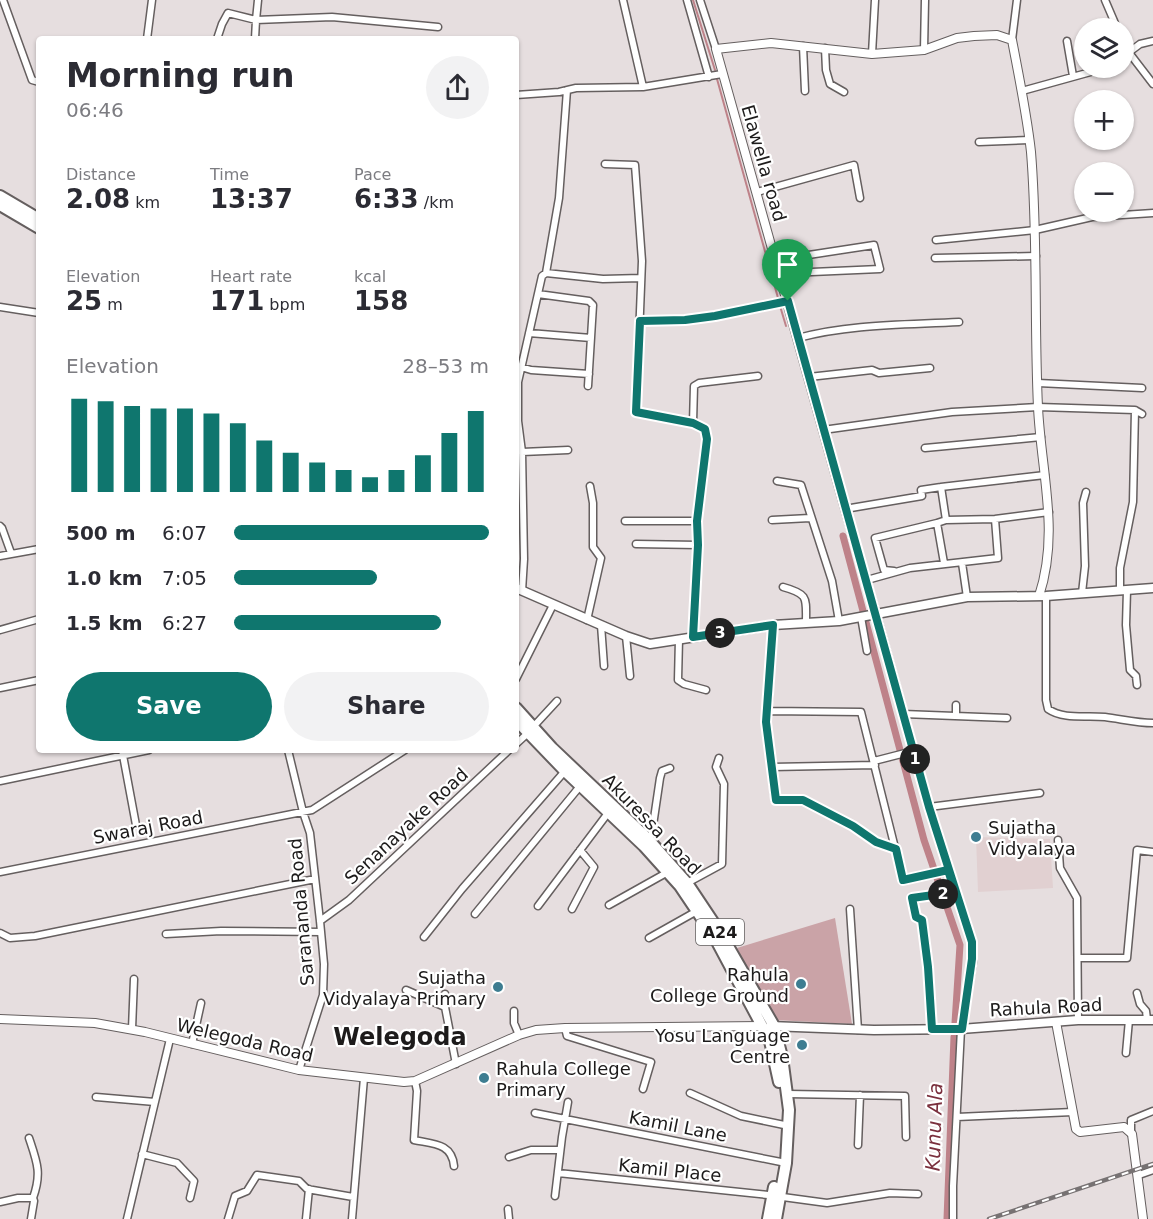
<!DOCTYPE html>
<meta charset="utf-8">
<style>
body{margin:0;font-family:"DejaVu Sans",sans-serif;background:#f2f2f3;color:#2b2b33;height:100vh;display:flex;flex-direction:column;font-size:22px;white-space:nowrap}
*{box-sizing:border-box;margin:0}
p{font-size:20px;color:#7c7c81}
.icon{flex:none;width:33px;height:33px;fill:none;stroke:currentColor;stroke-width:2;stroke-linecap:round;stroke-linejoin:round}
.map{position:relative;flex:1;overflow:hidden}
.drawer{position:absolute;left:36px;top:36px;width:483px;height:717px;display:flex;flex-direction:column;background:#fff;border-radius:6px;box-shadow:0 2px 4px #0004}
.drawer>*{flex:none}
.fabs{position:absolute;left:1074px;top:18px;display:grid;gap:12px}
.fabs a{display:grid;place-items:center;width:60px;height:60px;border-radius:50%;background:#fff;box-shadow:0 2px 4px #0004;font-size:30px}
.pin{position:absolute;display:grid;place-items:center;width:51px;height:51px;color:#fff;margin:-62px -26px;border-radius:50% 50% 50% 0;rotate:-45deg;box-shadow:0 0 6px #0007}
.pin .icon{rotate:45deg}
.km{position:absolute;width:30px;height:30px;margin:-15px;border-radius:50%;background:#222;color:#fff;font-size:16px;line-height:30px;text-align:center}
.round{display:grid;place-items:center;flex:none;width:63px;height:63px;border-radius:32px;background:#f2f2f3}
.overview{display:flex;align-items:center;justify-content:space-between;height:102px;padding:0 30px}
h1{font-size:33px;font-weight:800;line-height:45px}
.figures{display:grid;grid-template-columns:repeat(3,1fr);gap:9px;height:102px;padding:6px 30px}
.figures div{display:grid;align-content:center}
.figures b{font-size:26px;font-weight:800}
.figures small{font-size:16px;font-weight:400}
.figures p{font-size:16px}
.chart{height:168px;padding:12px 30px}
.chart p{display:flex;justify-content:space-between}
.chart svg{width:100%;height:108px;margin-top:6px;stroke:#0f766e;stroke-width:6}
.cta{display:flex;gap:12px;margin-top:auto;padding:12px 30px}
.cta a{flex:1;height:69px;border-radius:36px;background:#0f766e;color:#fff;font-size:24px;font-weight:800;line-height:69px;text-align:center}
.cta a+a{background:#f2f2f3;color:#2b2b33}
ul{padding:0 30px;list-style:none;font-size:20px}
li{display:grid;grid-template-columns:96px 72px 1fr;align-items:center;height:45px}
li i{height:15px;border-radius:8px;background:#0f766e}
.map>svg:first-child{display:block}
</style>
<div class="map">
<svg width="1153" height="1219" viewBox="0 0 1153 1219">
<rect width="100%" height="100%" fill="#e6dedf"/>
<!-- built -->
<path fill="#e1d0d1" d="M976,837L1050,839L1053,888L978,892Z"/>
<!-- green -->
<path fill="#caa3a7" d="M835,918L852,1024L775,1020L737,948Z"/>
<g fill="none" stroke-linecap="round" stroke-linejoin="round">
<!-- stream -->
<path stroke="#be8289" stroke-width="2" d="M693,0L715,70
M717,79L778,298
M780,306L786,326"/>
<!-- canal -->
<path stroke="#be8289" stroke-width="7" d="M843,536L924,840L960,945L955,1023
M947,1219L954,1037"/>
<!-- minor casing -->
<g stroke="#655f5f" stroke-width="9">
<path id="minor" d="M3,0L32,80L39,82
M258,0L256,20L332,17L438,27
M623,0L643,87L722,74
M687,0L709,77
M700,0L716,49
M1105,0L1117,28
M147,39L152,0
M217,39L222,24L228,13L256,20L255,39
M1012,40L1017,0
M1067,41L1073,76
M1124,43L1127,50L1153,84
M803,46L805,91
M825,48L826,70L830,84L844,92
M924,50L925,0
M872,54L875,0
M1124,58L1127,50H1132L1140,44L1153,41
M1022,91L1105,68
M516,95L559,92L576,88L643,87
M979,142L1029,140
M605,164L635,165L642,261L636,412L693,423L705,429L707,439L697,521L698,545L693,637
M757,192L854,165L860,198
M936,240L1035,230L1092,217L1153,213
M935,258L1036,256
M776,260L874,245L880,269L789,273L782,281
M546,273L559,198L567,90
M538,294L589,301L593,305L588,386
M0,307L39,313
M640,321L685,320L715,316L788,301
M529,333L591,338
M798,338C850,324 906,325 959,322
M521,367L531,370L589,374
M809,377L872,370L879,373L930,368
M1038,383L1142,388
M693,423L694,386L699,383L758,376
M823,430L952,412L1038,407L1135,410L1142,414
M925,448L1041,437
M522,452L568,450
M777,481L801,485L832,581L839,621
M845,509L922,496L921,490L941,487
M772,520L810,518
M946,520L941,487L1045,475
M625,521H697
M0,526L2,528L11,553
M636,544L698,545
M0,556L39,549
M944,563L937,523L946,520L995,519L1049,512
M962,563L967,597
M894,571L884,570L875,538L937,523
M867,580L910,568L998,558L995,519
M783,587C809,594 806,598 806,623
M1120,590V568L1133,502L1135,410
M1127,590L1126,625L1130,670L1136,676L1137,685
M522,591L524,559L522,452L518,421V382L542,276L546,273L603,279L641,278
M1082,593L1085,566L1083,503L1086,492
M1046,596V700L1048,709C1064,720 1086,715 1105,717C1121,719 1137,723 1153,723
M861,617L867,651
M587,620L601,558L593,547V503L590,486
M601,625L604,666
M0,630L39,619
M626,636L630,676
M679,639L678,680L684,684L706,690
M516,679L553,605
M0,688L39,680
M956,705V716
M768,711L773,625
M903,714L1007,718
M533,727L557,701
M516,744L528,733
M122,750L136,825
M288,750L303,812L310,833L320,921L324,964L323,995L299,1070
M874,761L913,751
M772,767L875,765
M0,781L149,750
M929,807L1040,793
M649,840L652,832L660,778L662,771L670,768
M1058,840L1060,868L1077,898L1078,1020
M896,849L876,842L853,826L803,800H775L766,722L768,711L861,712L903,880L948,870
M0,872L312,810L405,750
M687,883L722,864L724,784L716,767L719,758
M609,905L668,872
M538,906L608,813
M572,909L594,867L580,850
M850,909L858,1030
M475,914L581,785
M320,921L349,900L509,750
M0,933L10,938L35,936L315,879
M166,934L221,931L321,932
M424,937L462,889L565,771
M649,938L697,911
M1078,958H1127L1137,850L1153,852
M406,990L445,1007
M1137,993L1140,1004L1146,1011L1147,1019
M445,994V1007L456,1064
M514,1011V1023L519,1035
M565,1028L567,1036L651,1062L643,1089
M132,1029L134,979
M932,1029L928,967L922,920L916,917L912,898L955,892
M192,1044L201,1003
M1126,1053L1129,1020
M415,1081L417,1091L414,1140C433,1144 452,1143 454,1166
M690,1093L741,1116L789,1126
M788,1094L905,1096L906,1137
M96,1097L155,1102
M535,1113L786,1163
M957,1117L1073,1112
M1131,1134V1120L1153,1111
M29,1138C37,1162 42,1173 33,1198
M858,1145L860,1095
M142,1154L177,1163L194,1181L190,1198
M509,1157L531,1150H560
M558,1173L768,1195L827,1203L890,1193L918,1194
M1139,1175L1153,1170
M555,1196L562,1137L568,1102
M0,1202L18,1198H33L34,1201L31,1219
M508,1209L509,1219
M127,1219L170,1039
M228,1219L235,1196L247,1191L257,1175L299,1181L307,1189L353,1197
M306,1219L309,1189
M352,1219L364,1078
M953,1219V1186L961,1029"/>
</g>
<!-- tertiary casing -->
<g stroke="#655f5f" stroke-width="10">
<path id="tertiary" d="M0,1019L95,1023L145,1032L299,1070L404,1082L415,1081L519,1035L536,1030L565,1028L762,1026
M1056,1022L1076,1129L1080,1132L1124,1127L1132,1134L1143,1219
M961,1029L973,959L972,942L929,807L876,614L845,509L716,49L771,43L872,54L924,50L957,38L974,36L997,35L1012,40C1019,77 1027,115 1031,152C1038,237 1034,322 1038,407C1041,472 1060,532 1039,596"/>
</g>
<!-- secondary casing -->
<g stroke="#655f5f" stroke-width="11">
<path id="secondary" d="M516,588L626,636L650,644L773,625L839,621L967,597L1046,596L1153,588
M770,1026L874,1030L961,1029L1078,1020H1153"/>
</g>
<!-- trunk casing -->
<g stroke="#655f5f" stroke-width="14">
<path id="trunk" d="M0,196L39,219
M0,205L39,228
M516,708L552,748L649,840L687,883L721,934L774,1026L782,1057L789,1110L786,1163L776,1219
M516,720L565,771L644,846L680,886L715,938L770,1041L779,1082
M768,1219L774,1187"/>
</g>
<!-- minor -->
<use href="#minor" stroke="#fff" stroke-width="6"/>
<!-- tertiary -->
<use href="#tertiary" stroke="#fff" stroke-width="8"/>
<!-- secondary -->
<use href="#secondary" stroke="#fff" stroke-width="8"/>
<!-- trunk -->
<use href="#trunk" stroke="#fff" stroke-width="10"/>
<!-- rail casing -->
<g stroke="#777273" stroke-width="4.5">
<path id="rail" d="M989,1219L1153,1164"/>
</g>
<!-- rail -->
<use href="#rail" stroke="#fff" stroke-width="2" stroke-dasharray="7" stroke-linecap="butt"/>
</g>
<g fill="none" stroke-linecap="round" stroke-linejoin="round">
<!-- route casing -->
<g stroke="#fff" stroke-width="12">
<path id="route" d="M788,301L929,807L972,942V959L962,1029H932L928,967L922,920L916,917L912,898L955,892L948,870L903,880L896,849L876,842L853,826L803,800H776L766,722L773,625L693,637L698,545L697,521L707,439L705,429L693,423L636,412L640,321L685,320L715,316L788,301"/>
</g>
<!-- route -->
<use href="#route" stroke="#0f766e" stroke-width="8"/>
</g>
<!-- markers -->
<g fill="#3e7d91" stroke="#fff" stroke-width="2">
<circle cx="976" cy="837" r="6"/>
<circle cx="801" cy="984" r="6"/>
<circle cx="498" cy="987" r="6"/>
<circle cx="802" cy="1045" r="6"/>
<circle cx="484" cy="1078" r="6"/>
</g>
<g text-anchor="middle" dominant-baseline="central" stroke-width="4.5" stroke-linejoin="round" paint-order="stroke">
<!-- shield labels -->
<rect fill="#fff" stroke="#615f5f" stroke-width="1.5" x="696" y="919" width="48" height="26" rx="4.5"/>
<g font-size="16" font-weight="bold" fill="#1d1b1b">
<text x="720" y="932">A24</text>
</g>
<!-- street labels -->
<g font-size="18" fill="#1d1b1b" stroke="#fff">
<text transform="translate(764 163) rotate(74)">Elawella road</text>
<text transform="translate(652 824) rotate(46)">Akuressa Road</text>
<text transform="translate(406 826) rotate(-43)">Senanayake Road</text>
<text transform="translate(148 827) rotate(-11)">Swaraj Road</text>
<text transform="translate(301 912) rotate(-95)">Sarananda Road</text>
<text transform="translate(1046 1007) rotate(-3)">Rahula Road</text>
<text transform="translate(245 1040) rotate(13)">Welegoda Road</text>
<text transform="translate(678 1126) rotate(11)">Kamil Lane</text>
<text transform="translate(670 1170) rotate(6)">Kamil Place</text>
</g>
<!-- poi labels -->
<g font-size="18" fill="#1d1b1b" stroke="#fff" text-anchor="end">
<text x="988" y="827" text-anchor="start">Sujatha<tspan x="988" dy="21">Vidyalaya</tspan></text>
<text x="789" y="974">Rahula<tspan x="789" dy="21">College Ground</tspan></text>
<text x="486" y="977">Sujatha<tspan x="486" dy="21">Vidyalaya Primary</tspan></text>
<text x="790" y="1035">Yosu Language<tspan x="790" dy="21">Centre</tspan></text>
<text x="496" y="1068" text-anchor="start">Rahula College<tspan x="496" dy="21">Primary</tspan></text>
</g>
<!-- water labels -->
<g font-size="20" font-style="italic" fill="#7a2f3d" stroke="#fff">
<text transform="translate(934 1127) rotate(-88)">Kunu Ala</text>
</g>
<!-- district labels -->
<g font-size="24" font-weight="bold" fill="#1d1b1b" stroke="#fff">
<text x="400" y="1037">Welegoda</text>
</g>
</g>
</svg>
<div class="fabs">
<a><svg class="icon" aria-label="layers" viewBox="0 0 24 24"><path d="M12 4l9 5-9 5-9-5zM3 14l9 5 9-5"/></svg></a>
<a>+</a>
<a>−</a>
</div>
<div class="pin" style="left:788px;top:301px;background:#1e9e55"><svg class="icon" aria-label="arrive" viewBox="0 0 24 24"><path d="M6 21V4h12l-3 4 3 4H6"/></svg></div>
<b class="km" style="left:915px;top:759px">1</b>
<b class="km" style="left:943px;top:894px">2</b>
<b class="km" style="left:720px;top:633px">3</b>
<section class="drawer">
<div class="overview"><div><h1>Morning run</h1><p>06:46</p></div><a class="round"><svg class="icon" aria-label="share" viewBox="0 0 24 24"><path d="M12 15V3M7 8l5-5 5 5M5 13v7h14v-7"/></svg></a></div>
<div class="figures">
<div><p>Distance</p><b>2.08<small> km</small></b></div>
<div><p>Time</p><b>13:37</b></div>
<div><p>Pace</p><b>6:33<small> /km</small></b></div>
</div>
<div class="figures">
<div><p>Elevation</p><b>25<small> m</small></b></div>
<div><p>Heart rate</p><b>171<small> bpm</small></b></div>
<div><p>kcal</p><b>158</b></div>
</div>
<div class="chart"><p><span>Elevation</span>28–53 m</p>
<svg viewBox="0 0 160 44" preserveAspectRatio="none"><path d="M5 44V6M15 44V7M25 44V9M35 44V10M45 44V10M55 44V12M65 44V16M75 44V23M85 44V28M95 44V32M105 44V35M115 44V38M125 44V35M135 44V29M145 44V20M155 44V11"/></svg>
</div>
<ul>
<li><b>500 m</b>6:07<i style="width:100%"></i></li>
<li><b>1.0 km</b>7:05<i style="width:56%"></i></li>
<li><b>1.5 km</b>6:27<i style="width:81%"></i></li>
</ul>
<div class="cta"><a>Save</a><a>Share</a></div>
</section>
</div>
